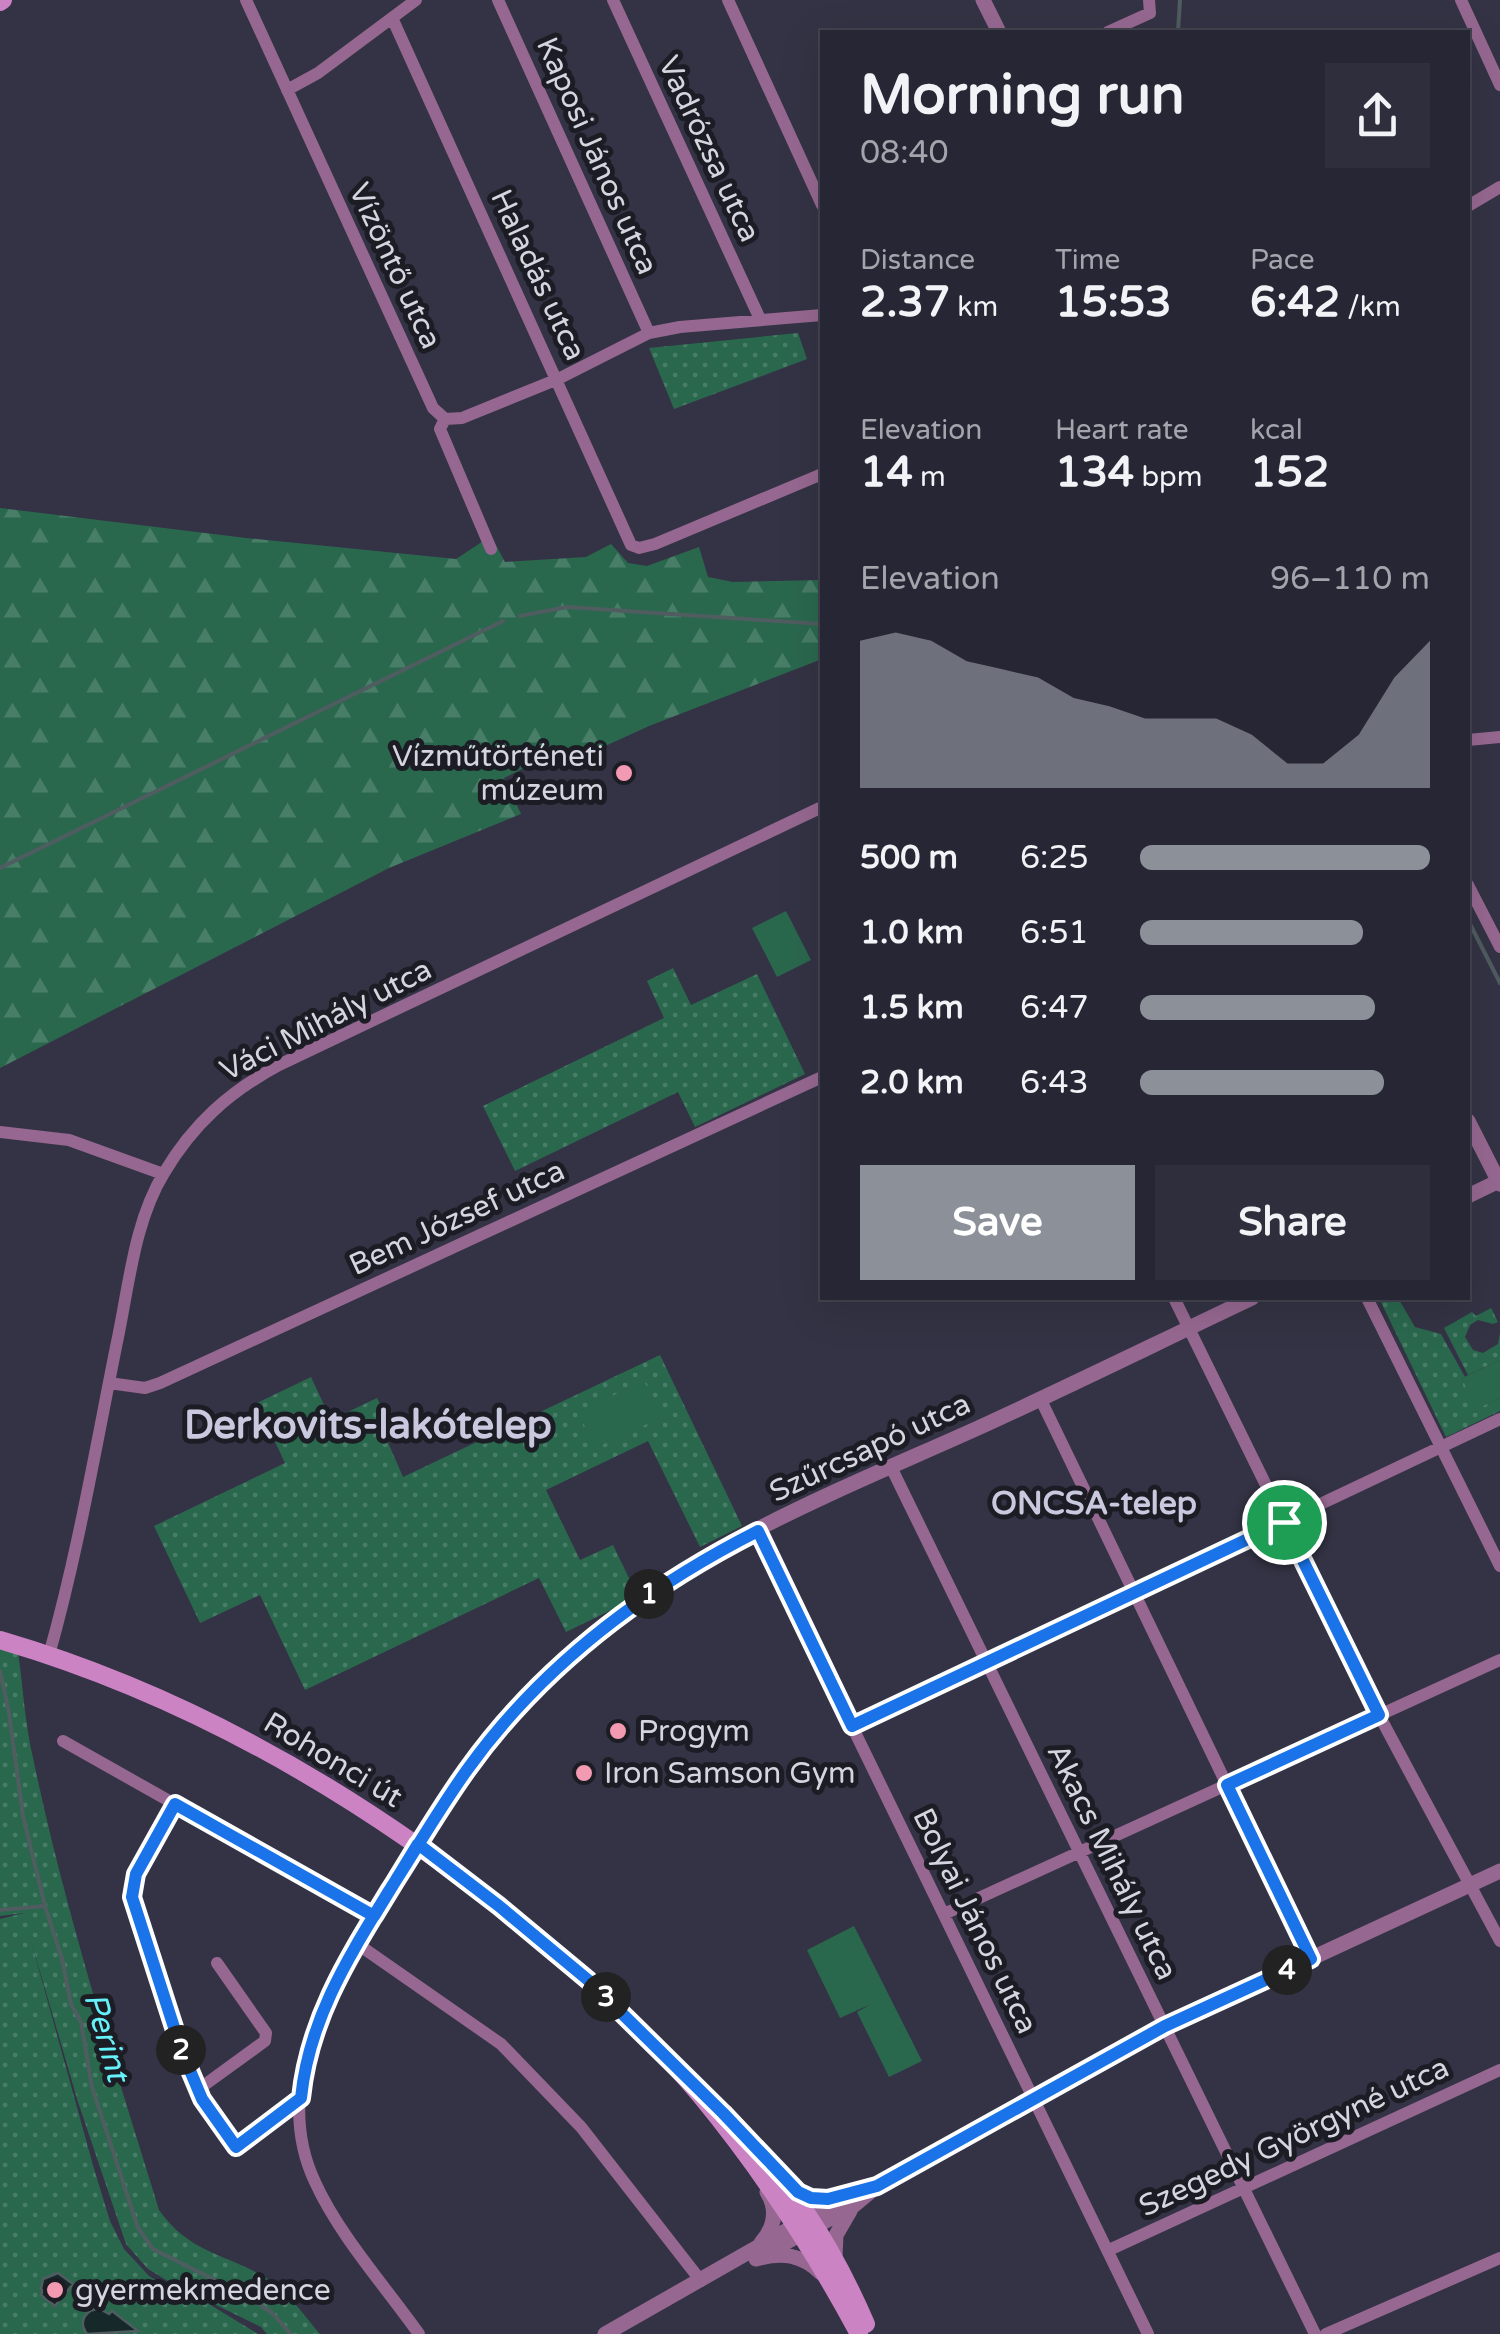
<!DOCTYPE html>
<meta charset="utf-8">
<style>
body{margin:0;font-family:"Varela Round",sans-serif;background:#2f2e3c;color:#f1f3f6;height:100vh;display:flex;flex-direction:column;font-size:38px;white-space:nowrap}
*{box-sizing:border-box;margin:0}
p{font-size:32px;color:#a4a5ac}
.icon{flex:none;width:55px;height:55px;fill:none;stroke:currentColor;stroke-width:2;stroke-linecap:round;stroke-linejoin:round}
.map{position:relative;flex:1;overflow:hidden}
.panel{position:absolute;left:820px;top:30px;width:650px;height:1270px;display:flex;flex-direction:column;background:#272634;border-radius:0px;box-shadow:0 10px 40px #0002,0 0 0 2px #43434f}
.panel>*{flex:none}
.pin{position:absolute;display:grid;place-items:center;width:85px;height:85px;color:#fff;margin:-42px;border:5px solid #fff;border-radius:50%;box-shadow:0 2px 10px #0007}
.km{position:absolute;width:50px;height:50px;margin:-25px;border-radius:50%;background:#222;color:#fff;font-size:28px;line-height:50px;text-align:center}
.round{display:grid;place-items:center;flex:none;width:105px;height:105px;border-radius:0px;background:#2f2e3c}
.overview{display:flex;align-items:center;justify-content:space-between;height:170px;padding:0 40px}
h1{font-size:55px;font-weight:700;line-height:75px}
.metrics{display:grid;grid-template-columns:repeat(3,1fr);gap:15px;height:170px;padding:10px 40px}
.metrics div{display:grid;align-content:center}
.metrics b{font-size:42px;font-weight:700}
.metrics small{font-size:28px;font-weight:400}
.metrics p{font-size:28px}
.chart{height:280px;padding:20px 40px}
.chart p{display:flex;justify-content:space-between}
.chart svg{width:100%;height:180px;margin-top:10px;fill:#8c9099;opacity:.7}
.primary-button{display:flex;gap:20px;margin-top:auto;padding:20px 40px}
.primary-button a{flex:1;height:115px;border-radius:0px;background:#8c9099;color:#fff;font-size:40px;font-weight:700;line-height:115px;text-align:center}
.primary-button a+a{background:#2f2e3c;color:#f1f3f6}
ul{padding:0 40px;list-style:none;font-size:32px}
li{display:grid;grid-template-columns:160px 120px 1fr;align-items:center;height:75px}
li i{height:25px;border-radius:12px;background:#8c9099}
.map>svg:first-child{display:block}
</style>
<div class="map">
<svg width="1500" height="2334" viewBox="0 0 1500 2334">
<defs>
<pattern id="grass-dots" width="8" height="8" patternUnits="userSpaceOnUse" patternTransform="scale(2.5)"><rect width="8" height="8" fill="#2a684e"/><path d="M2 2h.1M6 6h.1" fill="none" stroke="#487d67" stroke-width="1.8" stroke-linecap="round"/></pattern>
<pattern id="forest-firs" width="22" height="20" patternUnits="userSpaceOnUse" patternTransform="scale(2.5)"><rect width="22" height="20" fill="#2a684e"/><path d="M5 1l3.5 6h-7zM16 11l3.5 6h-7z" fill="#487d67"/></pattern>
</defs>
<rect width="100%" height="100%" fill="#343345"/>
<!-- grass -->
<path fill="url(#grass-dots)" d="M798,333L807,359L674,409L649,348Z
M673,968L691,1005L757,974L805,1074L695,1127L678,1092L515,1171L483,1106L664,1018L647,981Z
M1379,1298H1398L1415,1327L1441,1334L1465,1377L1462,1378L1477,1408L1500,1398V1411L1446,1437Z
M1491,1308L1498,1322L1493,1324L1478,1320L1470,1325L1465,1337L1473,1350L1483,1353L1498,1344L1500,1333V1360L1468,1375L1444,1328L1472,1312L1476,1316Z
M660,1355L742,1526L700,1547L648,1441L546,1490L580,1560L613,1545L638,1597L566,1632L539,1578L305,1690L260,1595L200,1623L154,1526L285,1463L257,1403L311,1377L331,1420L377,1398L394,1433L386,1438L403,1477Z
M0,1647L18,1652C23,1687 25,1724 33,1758C65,1911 113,2061 159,2210C192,2256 228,2253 271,2281C290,2294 305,2317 320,2334H267L261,2327L171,2283L148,2269L126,2244L78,2102L30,1937L94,2169L110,2221L124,2249L149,2276L169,2288L204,2301L258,2334H0V1919L24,1913L0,1916Z"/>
<!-- forest -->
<path fill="url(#forest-firs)" d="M0,508L246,538L456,559L491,536L505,562L586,557L611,544L628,563L647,566L699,547L708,577L733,582L822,580V659L649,726L570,762L563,749L504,778L521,814L389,868L0,1068Z"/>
<!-- pitch -->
<path fill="#2a684e" d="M786,911L811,960L777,977L752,928Z
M1500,1360V1398L1476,1409L1462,1378Z
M644,1381L662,1417L595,1448L578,1412Z
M854,1926L922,2061L889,2077L857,2012L871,2004L840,2018L807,1950Z"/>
<!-- water -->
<path fill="#162829" stroke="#4f5c60" stroke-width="2.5" d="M58,2273L73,2284L55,2306L41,2295L43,2291L41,2289L43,2279Z
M100,2309L109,2314L112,2311L138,2331L87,2334C78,2322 85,2309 100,2309Z"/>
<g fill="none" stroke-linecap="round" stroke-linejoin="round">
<!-- stream -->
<path stroke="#4f5c60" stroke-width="4" d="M1178,32L1180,0
M520,616L567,607L822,624
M0,868L503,621
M1468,920L1500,983
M0,1671L9,1713L23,1816L45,1906L62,1959L71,2004L81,2022L92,2087L138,2228L153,2249L249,2297L272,2313L291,2334
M0,1910L45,1906"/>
<!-- minor -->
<path stroke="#966891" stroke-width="12" d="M246,0L433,408L445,419
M498,0L649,333
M613,0L760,319
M728,0L822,205
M1461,0L1500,85
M393,20L631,545L639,548L655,544L822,474
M1108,32L1150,13L1149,0
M287,90L318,73L416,0
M1468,206L1500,187
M445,419L462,418L558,379L649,333L680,327L822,315
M445,419L440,429L491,549
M1468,740L1500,737
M1468,885L1500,947
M0,1132L69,1140L163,1174
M1174,1298L1379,1715L1500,1941
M1367,1298L1500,1566
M109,1383L145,1388L160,1383L822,1077
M1040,1398L1311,1959
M891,1467L1315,2334
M757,1531L1148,2334
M49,1655C78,1552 96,1446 117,1342C129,1286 134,1222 164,1173C193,1124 229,1092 279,1065L822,807
M852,1726L1500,1419
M63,1741L373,1916
M175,1804L136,1874L133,1897L181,2049L200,2092
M418,1845C360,1938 260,2066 315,2182C339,2235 385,2286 419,2334
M944,1914L1500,1660
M356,1943L501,2044L581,2127L701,2281
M217,1963L266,2033L265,2041L203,2086L200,2092L202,2099L236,2147L301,2098
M1109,2250L1500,2070
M1326,2334L1500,2258"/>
<!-- tertiary -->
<path stroke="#966891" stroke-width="15" d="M983,0L999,32
M1468,1121L1500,1184
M1468,1196L1499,1181
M418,1845C468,1767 521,1696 592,1636C704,1542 847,1487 978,1428C1070,1386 1161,1341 1252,1298
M790,2186L811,2198H839
M761,2243C775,2227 778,2210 767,2192
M770,2251L852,2207L870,2192
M835,2257L836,2235L850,2211
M756,2259C782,2252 801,2254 821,2273
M605,2334L847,2196L877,2186L1165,2026L1500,1871"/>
<!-- secondary -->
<path stroke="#cc83c4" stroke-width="18" d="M0,2L3,0
M0,1640C195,1697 370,1801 526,1928C588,1979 649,2034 700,2095C761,2169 814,2250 859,2334
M732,2123C795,2190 829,2239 866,2324"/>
</g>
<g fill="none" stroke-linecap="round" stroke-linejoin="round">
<!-- route casing -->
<g stroke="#fff" stroke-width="20">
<path id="route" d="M1284,1522L852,1726L758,1531C644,1589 542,1665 467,1770C439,1809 415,1851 389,1891C348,1958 309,2019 301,2098L236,2147L202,2099L181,2049L132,1897L136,1874L175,1804L374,1916L418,1844L499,1906L588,1980L723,2113L798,2192L811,2198L828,2199L877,2186L1165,2026L1311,1959L1227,1785L1379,1715L1284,1522"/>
</g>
<!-- route -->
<use href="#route" stroke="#1a73e8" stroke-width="12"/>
</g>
<!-- markers -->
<g fill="#f19ab1" stroke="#1c1c24" stroke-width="4">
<circle cx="624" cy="773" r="10"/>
<circle cx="618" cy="1731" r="10"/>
<circle cx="584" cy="1773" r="10"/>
<circle cx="55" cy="2290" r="10"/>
</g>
<g text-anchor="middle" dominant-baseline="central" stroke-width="10" stroke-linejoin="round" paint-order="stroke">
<!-- street labels -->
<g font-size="30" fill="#d5d5e0" stroke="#1c1c24">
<text transform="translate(709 149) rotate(65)">Vadrózsa utca</text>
<text transform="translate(597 156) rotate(66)">Kaposi János utca</text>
<text transform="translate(395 266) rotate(65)">Vízöntő utca</text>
<text transform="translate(538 275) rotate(65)">Haladás utca</text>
<text transform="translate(326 1020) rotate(-27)">Váci Mihály utca</text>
<text transform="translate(457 1218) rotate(-25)">Bem József utca</text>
<text transform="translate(870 1448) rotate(-25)">Szűrcsapó utca</text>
<text transform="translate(333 1760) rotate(31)">Rohonci út</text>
<text transform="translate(1112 1862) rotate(64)">Akacs Mihály utca</text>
<text transform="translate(975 1921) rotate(64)">Bolyai János utca</text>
<text transform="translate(1294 2137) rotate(-25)">Szegedy Györgyné utca</text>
</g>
<!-- poi labels -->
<g font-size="30" fill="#d5d5e0" stroke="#1c1c24" text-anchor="start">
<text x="604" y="756" text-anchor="end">Vízműtörténeti<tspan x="604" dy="34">múzeum</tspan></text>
<text x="638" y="1731">Progym</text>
<text x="604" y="1773">Iron Samson Gym</text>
<text x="75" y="2290">gyermekmedence</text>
</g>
<!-- neighbourhood labels -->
<g font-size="32" font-weight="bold" fill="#c8c8de" stroke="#1c1c24">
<text x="1094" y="1504">ONCSA-telep</text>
</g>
<!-- water labels -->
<g font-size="32" font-style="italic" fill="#66f0f8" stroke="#1c1c24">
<text transform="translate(106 2037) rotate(74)">Perint</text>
</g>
<!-- district labels -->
<g font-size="40" font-weight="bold" fill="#c8c8de" stroke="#1c1c24">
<text x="368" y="1425">Derkovits-lakótelep</text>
</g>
</g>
</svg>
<div class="pin" style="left:1284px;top:1522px;background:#1e9e55"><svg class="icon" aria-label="arrive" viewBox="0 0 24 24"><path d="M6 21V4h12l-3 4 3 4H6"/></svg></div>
<b class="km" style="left:649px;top:1594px">1</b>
<b class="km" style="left:181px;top:2050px">2</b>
<b class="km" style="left:606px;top:1997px">3</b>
<b class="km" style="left:1287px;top:1970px">4</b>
<section class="panel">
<div class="overview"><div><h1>Morning run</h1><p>08:40</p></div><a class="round"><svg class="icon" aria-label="share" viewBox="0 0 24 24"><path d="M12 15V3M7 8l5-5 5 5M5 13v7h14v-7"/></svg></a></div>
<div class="metrics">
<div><p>Distance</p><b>2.37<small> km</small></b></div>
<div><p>Time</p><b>15:53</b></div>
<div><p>Pace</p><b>6:42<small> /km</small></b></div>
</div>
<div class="metrics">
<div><p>Elevation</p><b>14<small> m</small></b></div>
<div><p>Heart rate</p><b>134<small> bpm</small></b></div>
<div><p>kcal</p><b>152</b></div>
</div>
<div class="chart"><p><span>Elevation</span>96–110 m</p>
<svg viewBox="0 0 160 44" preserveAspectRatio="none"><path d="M0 44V8L10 6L20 8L30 13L40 15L50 17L60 22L70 24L80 27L90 27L100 27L110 31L120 38L130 38L140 31L150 17L160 8V44z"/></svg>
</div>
<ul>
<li><b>500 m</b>6:25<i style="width:100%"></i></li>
<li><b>1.0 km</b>6:51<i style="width:77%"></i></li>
<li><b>1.5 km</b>6:47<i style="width:81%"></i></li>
<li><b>2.0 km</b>6:43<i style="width:84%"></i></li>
</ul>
<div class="primary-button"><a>Save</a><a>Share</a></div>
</section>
</div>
